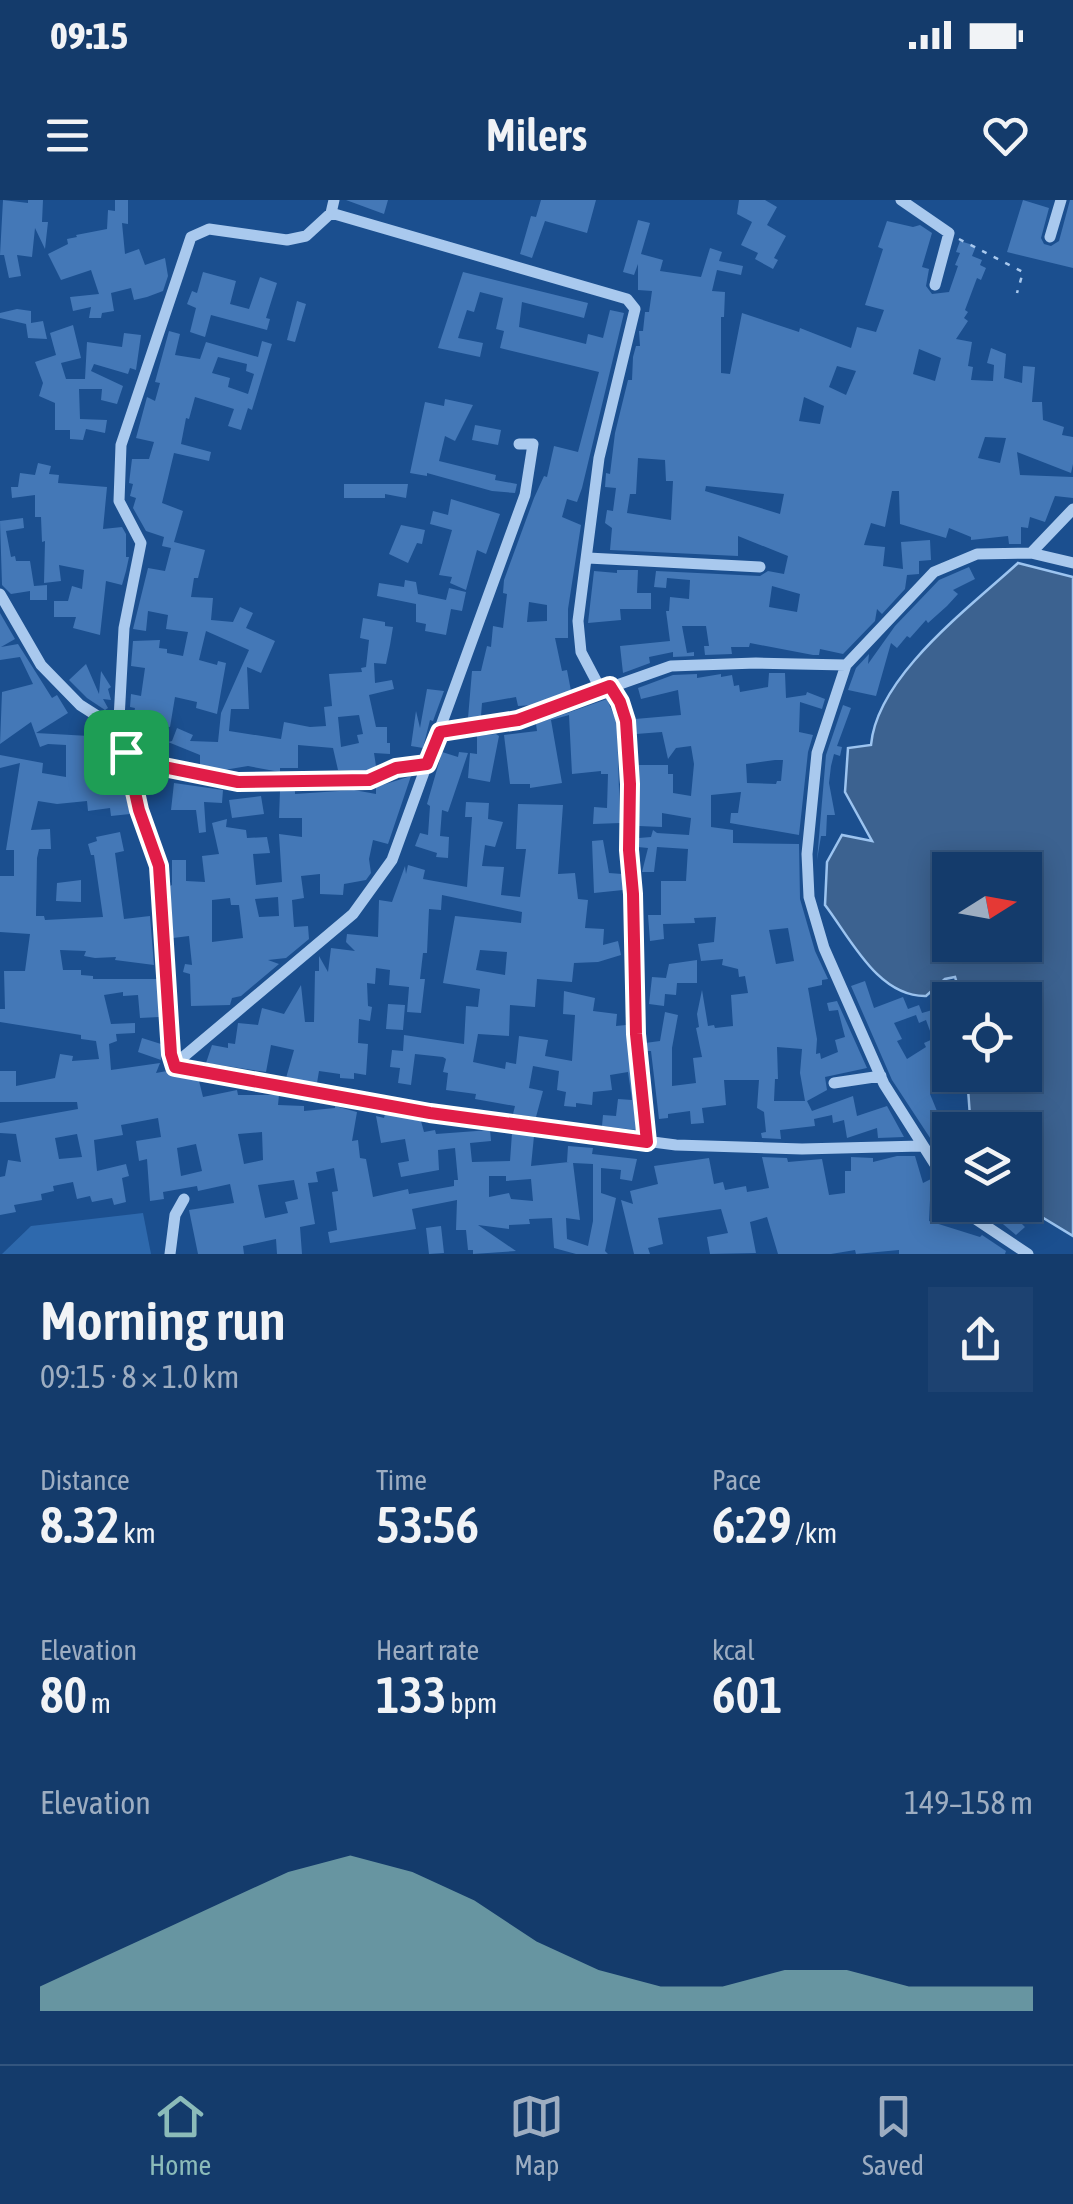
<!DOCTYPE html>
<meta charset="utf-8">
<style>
body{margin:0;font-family:"Asap Condensed",sans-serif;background:#1d4271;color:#f1f3f6;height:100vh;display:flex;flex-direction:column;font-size:38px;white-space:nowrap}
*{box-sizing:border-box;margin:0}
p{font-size:32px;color:#9dadc1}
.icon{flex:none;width:55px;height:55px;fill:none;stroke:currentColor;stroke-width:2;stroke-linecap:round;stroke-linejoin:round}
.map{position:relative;height:1054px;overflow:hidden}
.drawer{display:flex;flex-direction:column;background:#143b6b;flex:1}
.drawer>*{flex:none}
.needle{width:65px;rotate:79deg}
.controls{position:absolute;left:932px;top:652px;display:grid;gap:20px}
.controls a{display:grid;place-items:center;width:110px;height:110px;border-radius:0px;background:#143b6b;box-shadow:0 5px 25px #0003,0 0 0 2px #33557e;font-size:50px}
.pin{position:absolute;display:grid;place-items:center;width:85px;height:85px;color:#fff;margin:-42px;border-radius:20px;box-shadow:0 5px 15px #0006}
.round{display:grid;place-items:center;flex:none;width:105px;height:105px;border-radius:0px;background:#1d4271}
.summary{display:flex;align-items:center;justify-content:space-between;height:170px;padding:0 40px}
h1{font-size:55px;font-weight:600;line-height:75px}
.figures{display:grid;grid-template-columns:repeat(3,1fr);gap:15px;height:170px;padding:10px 40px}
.figures div{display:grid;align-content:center}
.figures b{font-size:50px;font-weight:600}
.figures small{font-size:28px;font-weight:400}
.figures p{font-size:28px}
.chart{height:280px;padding:20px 40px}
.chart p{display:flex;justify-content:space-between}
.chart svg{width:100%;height:180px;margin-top:10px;fill:#8bbbb9;opacity:.7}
.status{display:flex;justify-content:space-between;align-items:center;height:70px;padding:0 50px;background:#143b6b;direction:ltr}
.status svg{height:28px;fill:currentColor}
header{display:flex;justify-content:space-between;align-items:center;height:130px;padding:0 40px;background:#143b6b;font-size:45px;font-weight:600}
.tabs{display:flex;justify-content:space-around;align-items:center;height:140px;border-top:2px solid #33557e;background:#143b6b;font-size:28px;color:#9dadc1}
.tabs a{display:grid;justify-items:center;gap:5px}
.tabs .active{color:#8bbbb9}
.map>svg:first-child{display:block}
</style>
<div class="status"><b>09:15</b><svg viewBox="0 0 49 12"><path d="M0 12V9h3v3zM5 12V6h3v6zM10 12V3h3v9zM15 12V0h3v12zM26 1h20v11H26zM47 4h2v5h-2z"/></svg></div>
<header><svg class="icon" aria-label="menu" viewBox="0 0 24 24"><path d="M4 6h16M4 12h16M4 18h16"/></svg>Milers<svg class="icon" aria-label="heart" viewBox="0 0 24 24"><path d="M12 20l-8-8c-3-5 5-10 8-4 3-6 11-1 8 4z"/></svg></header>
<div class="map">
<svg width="1073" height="1054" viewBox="0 0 1073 1054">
<rect width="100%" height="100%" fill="#1b4f8f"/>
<!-- green -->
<path fill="#2e69ad" d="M143,1013L151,1054H2L31,1026Z"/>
<!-- water -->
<path fill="#3c6290" stroke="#9cc4f0" stroke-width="2.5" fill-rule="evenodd" d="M1018,363L1073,377V1036L1022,1005H1025V930H971L967,875H1025V800H962L955,777L945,779L926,796C878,797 851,739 825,705L827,662L842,635L872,641L845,592L848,548L871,545C877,476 969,408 1018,363ZM950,670H1025V745H950Z"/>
<!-- building -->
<path fill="#4478b7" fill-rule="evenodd" d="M3,0L28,3V0H43L42,22H48L45,49L35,28L32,57L17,55L21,76L9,78L4,55H0Z
M115,0H128V24L122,23L125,54L139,49L145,65L165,58L168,76L163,91L147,97L134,100L131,88L111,93L114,111L102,113L101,118H89L91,107L73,111L70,97L99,94L91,70L61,80L48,54L68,44L67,39L77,37L76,35L107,29L108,10L115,11Z
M346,0H388L384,14Z
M541,0H596L587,33L545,21L532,58L520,54L531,16L536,17Z
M739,0H765L777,7L767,25L786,36L774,58L778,60L773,69L755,59L758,53L741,45L752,22L737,14Z
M1023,0L1049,8L1041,38L1044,44L1051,46L1059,41L1070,0H1073V68L1007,52Z
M638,20L650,23L641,54L663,60L660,71L701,77L710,48L722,52L719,61L743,66L741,75L717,70L712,91L725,92L724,117H721V173L730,174L742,113L799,132L800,128L851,148L857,127L876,132L884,110L865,105L883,49L878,47L887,21L913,27L920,25L932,33L922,67L929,69L926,86L932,94L949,92L958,66L955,65L960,53L956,52L960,41L976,46L972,56L982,60L980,65L986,68L981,80L977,78L965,110L968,112L964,118L968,121L956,139L972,142L968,166L973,167L971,180L993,181L994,165L987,163L991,148L1006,154L1004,178L1022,183L1023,166L1035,167L1032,202H1042L1043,220L1064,227L1062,235L1073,237V264L1071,273L1017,252L1020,275L1073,277V298L1055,296L1045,322L1030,317L1028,328L1021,327V344H1009L1008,336L971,340V337L949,328L946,338L900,324L899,291H892L885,327L871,323L864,345L885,347L883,366L903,369L901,342L930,340L931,360L919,361V374L907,375L905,389L882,414L877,409L875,421L843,454L820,449L819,455H813L750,443L749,447H731L732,454L705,455L704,446H709L706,426H682L687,453L694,452V456L673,457V452L649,457L650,463L623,473L620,446L670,441L666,411H669L670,397L689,399L690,380L667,378L666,388L654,387L656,371L760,376L768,371L784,374L788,356L738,336V356L610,350L612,328L605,323L607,310L613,311L616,288L605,287L606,273L610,274L615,233L628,180H632L633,157L636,146H640L639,131H643L645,112H649L652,91L638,90V64L634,75L623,72ZM919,149L941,158L935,181L913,174ZM837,166L856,171L846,195L829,187ZM804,197L824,206L820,224L799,221ZM985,237L1006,238L1000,263L978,258ZM638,258L665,260L666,281H673L671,320L627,313L630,294H636ZM706,286L784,294L780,314L705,291ZM772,386L800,394L797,412L769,407Z
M203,72L236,81L230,104L249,109L260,77L277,83L266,118L270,119L267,130L211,115L205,137L190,132L196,108L187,104L192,91L197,93Z
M463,72L588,103L584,118L522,102L519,127L586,144L588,134L603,138L610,110L624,113L582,288L577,302L567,299L562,317L581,325L568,409V438H555L562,471L567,470L571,491L533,505L518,506L516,497L482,503L481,516L468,518L472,471H481L487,446L491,447L493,426L503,428L507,394L503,393L504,380L534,298L544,276L547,277L554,246L578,252L599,172L500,148L504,131L496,129L503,98L480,92L474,112L467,110L458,138L483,143L480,157L438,148ZM529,402L547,405V421L527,422Z
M297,101L306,104L295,142L287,140Z
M17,109L31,111V123L43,121L47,139L28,138L26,124L0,118V113Z
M73,125L81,158L61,163L66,179H85L87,142L122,147L124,133L141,135L136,170L130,168L128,174L94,164L91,171L123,186L117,204L101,200L102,189H79L80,219L107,220L105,233L86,229L83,240L70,239V230H55V203L39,196L43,183L35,162L56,155L50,133Z
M169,131L180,134L175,155L200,159L206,142L258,157L262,141L272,144L252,210L248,208L241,230L228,226L234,209L195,197L189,219L186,218L181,244L211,252L209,261L174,253L162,303L183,311L174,342L205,350L198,378H194L191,397L213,398L211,420L233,422L240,407L253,413L246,428L275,441L261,473L247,467L249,509H231L229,531L281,539L284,522L310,527L326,526L324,507L332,506L329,474L362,472L361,468L366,467L369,440L360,438L363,418L385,422V426L393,427L390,445L386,464L374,463L375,483L392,480L394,489L369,495L376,527H387V543H390V554L374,553L376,566L367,571L338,570L333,548L298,545V568H280V572L248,566L224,570L200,565V555L168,542L172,541L177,528L193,535L190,541L218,542L221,513L249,450L206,431L199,460L217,465L218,461L226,463L217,514L196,508L197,502L175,497L170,527L132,522L135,508L130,507L131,494L141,496L145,468L131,466L133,441L160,440L159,448L167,449V453L183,456L188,432L166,429L168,415L148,411L146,431L133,429L148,368L165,371L171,348L162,346L164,337L146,331L133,308L136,298L130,296L133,284L129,283L132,259H149L154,242L136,238L147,197L155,201L160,183L155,182ZM218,157L247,164L246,171L254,174L248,194L228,187L230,178L212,173ZM359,515L363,534L357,535L359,543L341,547L338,517Z
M445,199L473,205L455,241L445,236L439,261L496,275L495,280L517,284L515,293L492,291L427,273V276L410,273L425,202L444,206Z
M475,225L501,230L498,245L472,240Z
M38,263L51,266L49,274L59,275L58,283L107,287L103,329L122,327L126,334V357H129L126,371L122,385L106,381L100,435L73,428L76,417H54V401H68L72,386L82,389L84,370L59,365L61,381L44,383L45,341L42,342L41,317H35V295L12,298L11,287H18L20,273L35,275Z
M344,284H408L406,298L385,294V298H344Z
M451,299L500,314L486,354L477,350L466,390L450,383L452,377L439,375L452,330L430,324L433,311L448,315Z
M23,318L24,328L6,331L11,357L15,356L16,361H30L34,386L47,385V400H30V391L11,394L2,385L0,321Z
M401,325L425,330L422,344L417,343L408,363L389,354Z
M969,367L975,379L953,390L958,394L947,406L928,423L926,420L910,438L907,436L897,448L891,443L876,496L848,490L856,468L869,454L868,464L895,426L939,380Z
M617,370H638L637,393H651V409H620L621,420L588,423L594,371L617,373Z
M405,380L416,382L418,394L446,400L449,388L466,392L462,411L451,409L446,435L425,431L426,424L416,422V404L377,396L379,383L404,387Z
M0,413L15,439L1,447L18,444L52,498L57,495L68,513L36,533L89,536L86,530L96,526L102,534H106L117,556L130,614L111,616L110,608L88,611L87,601L57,604L38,601L31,630L50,629L51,649H39L37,658L36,716H44L45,720L103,717L94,655H91L88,644L97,641L96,637L120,632L124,651L115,653L124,719L150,716L154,765L115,760L116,757L95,758L84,756L86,751L60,750L63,770H81V775L93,776V779H157L159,817L140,818L138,795L123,796V792L104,795L111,824L135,823V833L116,834L117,841L109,844L111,870L160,863L156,873L167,871L173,876L199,881L203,897L237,890L238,895H279L278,905L304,906V911L335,908V906L357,912L352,941L358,940L360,958L366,959L373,997L408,989L409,994L454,986V980H458L455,948L438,950L439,970L401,977L398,963L409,961L405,939L381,943L376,916L384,918L385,914L421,921L424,932L435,930L436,934L490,930L491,941L470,943L472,962L510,961L512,933L534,936L531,966L569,962H567L568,946L593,948L592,954L637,959L632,981L620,979L621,970L601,968V993L616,998L605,1051L608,1054H576L554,1048L552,1018L529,1019L530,1024L509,1025V1029L478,1025L516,1051L473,1054V1050H468L466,1030H456L457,1000L412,1009L416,1029L330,1043L328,1032L337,1030L332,992L338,991L334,968L316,972L318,982L308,983L315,1024L300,1027L302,1054H277L276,1039L243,1046L244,1054H198L189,1010L234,1003L230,984L198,991L197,986L163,992L164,999L150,1001L147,959L139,961L136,941L161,937L158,918L121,925L123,935L94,940L97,971L126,964L129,976L122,978L126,1002L114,1005L112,998L92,1002L90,996L77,999L73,982L53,986L54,991L41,994L42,1000L14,1005L16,1012L0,1015V977L5,976L8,960L21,962L16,934L0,933V923L78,909L77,902H0V871H16V886L55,878L60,854L73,856L72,861L99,859L96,841L81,839V835L0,822V809H5L4,771H25L30,734L0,732V676H14V650H6L20,563L0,568V555L43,563L42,573L66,577V545L48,544L40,547L31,522L0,544L2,492L33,484L20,457L0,460ZM110,550L116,581H92L86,554ZM262,932L263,960L244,964L238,934ZM77,934L82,957L59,959L55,938ZM196,944L202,971L181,976L177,948ZM573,963L593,964V1021L588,1046L567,1039L566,1018L580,1020ZM489,976H506V981L531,979L533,1001L511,999L509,993L489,997ZM294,980L298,999L285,1002L288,1013L265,1018L258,985Z
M86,464L99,494L101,471L111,487L108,489L111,500L103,499L108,508L105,510L87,498L69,480Z
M769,473H785L786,498L806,495L807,492L825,499L822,509L800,502L799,532L813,535L808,552L799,635L730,623L731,613H738L741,592L711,595V627L733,630V643L799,644L800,699L815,751L828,779L822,780V785L808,788L817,839L816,854L820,853L821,859L838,852L835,840L845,837L838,810L829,811L827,803L837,801L867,868L825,877L827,890L807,901L812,911L853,896L857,916L887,906L904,937L878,938L877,928L847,938L844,920L833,923L832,915L814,919L815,926L780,930L781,939L762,938L761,933L766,932L764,912L757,908L759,880H724L726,905L702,908L704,923L691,924L690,911L668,914V918L659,919L651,851H646L645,843L660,841L665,812L678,815L672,848V886L696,883L693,858L702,857L696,828L699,827L697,814L702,790L708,826L714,825L715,828L733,826L731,795L748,793L745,776L739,777L738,769L722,765L723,759L701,761L698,744L714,742L716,717L694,718L695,723L663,724L664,739L650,741L648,715H661V681H686L688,649L657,647L654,672H642L648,648L638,647L639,638L651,637L653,630L657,633L689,635L691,618L662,613V627L639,626L638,565H668V574H673V593L691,596L694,564L691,546L676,548L668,559L662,532L636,534L635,519L681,515L678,490L641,499L638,488L673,475L697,474V478L721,474V477L732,475L734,486L739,485L740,492L768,487ZM775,560H783L781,581H777L776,584L747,583L746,564ZM788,728L794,761L776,764L769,730ZM777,847L802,849L800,873L805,901H774L775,879H778Z
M427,489L444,491L433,521L430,520L423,548L411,546L416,511L420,528Z
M607,499L617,523L620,623L593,624L594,607L607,608L608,574H601V571L572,574L569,515L551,520L562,583L530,588V584H510L504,535L537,531L536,524Z
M843,505L851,508L837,546L842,547L840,556L834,554L831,566L829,583L835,615H827L826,636H821L817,660L826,555Z
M496,534L499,536L490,582L468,578L470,553L477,554V536Z
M442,552L458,557L459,552L468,553L448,612L442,610L440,636L449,637L448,658L436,657L437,653L415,646L420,633L428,635L430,606L427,604Z
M411,576L388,644L373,640L369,659L371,673L366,680L344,684L343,695L320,694V674L301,676L304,698L292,700L294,727L308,726L309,739L286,758L268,760L279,764L241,796L232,798L230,805L191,806L190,774L183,772L185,764L192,765L189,736L173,738L170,686L172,685V660H186V681L205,682L202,656L219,654L212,623L227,619L226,627L246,630L247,638L267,637L270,653L253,654L256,685L282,682L279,634L302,637V618H279L280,591H295V594L354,590L376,594V587ZM278,697L279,716L259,717L255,699ZM230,698L231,705H239L243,738L212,742V700Z
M174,583L223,590L222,603L204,602L206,632L199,633L196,610H171Z
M261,596L264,614L232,618L229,600Z
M466,602L489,603L488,619L503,622L495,647L485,645L482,666L504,667L501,695L520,697L526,649H516L518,604L563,605L558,674L575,673L578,699L588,700L585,728L604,729L603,745L618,741L621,755L598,762L574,763L572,782L537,779L535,807L510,805L509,836L478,834L473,862L505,869L506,862L516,864L519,836L548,840L545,856L572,861L575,815L563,814L564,791L595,798L593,811L617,814L616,826L626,825L636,930L602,926L603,915L616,916L618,899L632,900L628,872L610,875L612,890L593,892L592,905L576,903V907L564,906L566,892L557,890L559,871L533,866L529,888L543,891L536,917L513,914L515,906L475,899L476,894L446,890L448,873L443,872L446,859L443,857L415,854L411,885L398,883L400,868L390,867L392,850L403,851L404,835L464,844L466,806L478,807L480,789L443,783L455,716L521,723L522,712L442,695L441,710L429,709L427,753H423L420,779H425L421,813L407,812L409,787L389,785L390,770L376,768L375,784L367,783L368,806L372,807L370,821L359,819L358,843L368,844L366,875L354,873V879L340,878V874L319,871L317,883L286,878L294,850L271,845L266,872L206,863L212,845L228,848V843L235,844L238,823L258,825L262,808L284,814L301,785L305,822H314L315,771H319V756L328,772L331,748L355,751L346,742L347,734L378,737L379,700L392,702L405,666L406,674L408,665L425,670L423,679L467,687L472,617H465ZM480,750L507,752L505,775L476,770Z
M603,640L609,673L622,674L623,690L594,693L592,641Z
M81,680V702L56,701L57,683Z
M697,760V783H677L676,795L665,794L664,806L649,804L652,777L666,778L669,764Z
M865,781L874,808L903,797L908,809L919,805L922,813L946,806L948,812L939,816L948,838L950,837V875H973V880L945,884L930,894L937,911L932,915L950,944V961L940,944L936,947L892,880L851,786ZM916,815L919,823L926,820L933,839L924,843L926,847L907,859L897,841L902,839L894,823Z
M388,804L405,805L403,830L386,829Z
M142,838L161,844V860L138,852Z
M897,956H915L923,983L931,979L929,1021L980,1037L982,1035L1006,1051L1005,1054H899V1050L856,1054L855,1050L831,1054H778L767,1017L750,1022L756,1053L710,1054L707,1037L728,1033L721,1009L658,1018L663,1044L648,1048L650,1054H634L621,1000L633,1004L630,991L658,984L654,966L709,958L714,984L723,982L725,990L746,986L747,992L769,988L762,957L787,958L788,962L822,959L829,995L845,993V971H851V957L873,958V962Z
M1004,1006L1025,1027L1016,1035L997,1019Z
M441,1026L444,1053L429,1054L426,1028Z"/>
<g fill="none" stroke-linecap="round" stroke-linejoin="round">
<!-- path -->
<path stroke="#a9c9ee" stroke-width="2.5" stroke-dasharray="5 8" stroke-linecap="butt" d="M959,39L1023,72L1017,93"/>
<!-- minor -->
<path stroke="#a9c9ee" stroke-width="11" d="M334,0L331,13L306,36L287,40L209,29L191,37L121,245L119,301L141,343L124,428L119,519L121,546L126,551L139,610L159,666L171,854L175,867L429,913L676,945L802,949L921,946
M901,0L949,33L935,85
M331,13L627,99L635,109L599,258L578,421L581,452L601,490
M1050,37L1061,0
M1031,353L1073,309
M588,358L760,367
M0,394L41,465L80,505L113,526L117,537
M610,487L620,502L626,521L630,584L629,650L633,694L635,834L647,942
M439,532L518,520L671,466L756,463L846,465
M126,551L159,566L238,582L369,580L396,568L427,564
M175,867L182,858L353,714L392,660L525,295L533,244H519
M834,883L881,876
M950,988L884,884L824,748L809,697L807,654L817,553L846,465L934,372L977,354L1031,353L1073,363
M961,1005L968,1014L1028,1054
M170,1054L175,1015L184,999"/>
</g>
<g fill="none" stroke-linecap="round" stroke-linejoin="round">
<!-- route casing -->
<g stroke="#fff" stroke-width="20">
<path id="route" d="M610,486L620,502L626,521L630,584L629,650L633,694L636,834L647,942L430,913L175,867L171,854L159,666L139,610L126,552L159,566L238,582L369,580L396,568L427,564L440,532L518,520Z"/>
</g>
<!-- route -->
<use href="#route" stroke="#e11d48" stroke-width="12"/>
</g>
</svg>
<div class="controls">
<a><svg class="needle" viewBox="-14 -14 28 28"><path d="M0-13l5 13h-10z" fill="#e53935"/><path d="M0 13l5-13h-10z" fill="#9dadc1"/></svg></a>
<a><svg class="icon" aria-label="locate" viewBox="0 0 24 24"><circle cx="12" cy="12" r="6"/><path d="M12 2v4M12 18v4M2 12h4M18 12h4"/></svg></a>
<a><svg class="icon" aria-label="layers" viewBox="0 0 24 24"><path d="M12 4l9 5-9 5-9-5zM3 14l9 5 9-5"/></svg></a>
</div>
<div class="pin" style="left:126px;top:552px;background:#1e9e55"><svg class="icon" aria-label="arrive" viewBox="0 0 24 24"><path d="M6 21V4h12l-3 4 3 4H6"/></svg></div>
</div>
<section class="drawer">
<div class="summary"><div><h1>Morning run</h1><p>09:15 · 8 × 1.0 km</p></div><a class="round"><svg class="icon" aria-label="share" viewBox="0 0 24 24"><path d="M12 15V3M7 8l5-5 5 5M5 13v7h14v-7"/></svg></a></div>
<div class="figures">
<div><p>Distance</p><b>8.32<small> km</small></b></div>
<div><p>Time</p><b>53:56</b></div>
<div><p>Pace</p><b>6:29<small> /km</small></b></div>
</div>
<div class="figures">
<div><p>Elevation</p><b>80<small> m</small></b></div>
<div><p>Heart rate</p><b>133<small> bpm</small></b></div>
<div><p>kcal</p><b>601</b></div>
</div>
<div class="chart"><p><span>Elevation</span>149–158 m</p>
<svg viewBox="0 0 160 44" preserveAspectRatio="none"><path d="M0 44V38L10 31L20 24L30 17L40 10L50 6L60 10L70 17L80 27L90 34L100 38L110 38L120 34L130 34L140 38L150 38L160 38V44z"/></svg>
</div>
</section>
<nav class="tabs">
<a class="active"><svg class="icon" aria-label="home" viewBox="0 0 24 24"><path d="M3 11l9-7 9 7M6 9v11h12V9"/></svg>Home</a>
<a><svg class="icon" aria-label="map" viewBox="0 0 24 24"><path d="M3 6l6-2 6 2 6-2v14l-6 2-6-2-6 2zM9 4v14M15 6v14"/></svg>Map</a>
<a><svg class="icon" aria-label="saved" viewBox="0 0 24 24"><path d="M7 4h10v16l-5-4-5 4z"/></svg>Saved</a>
</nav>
